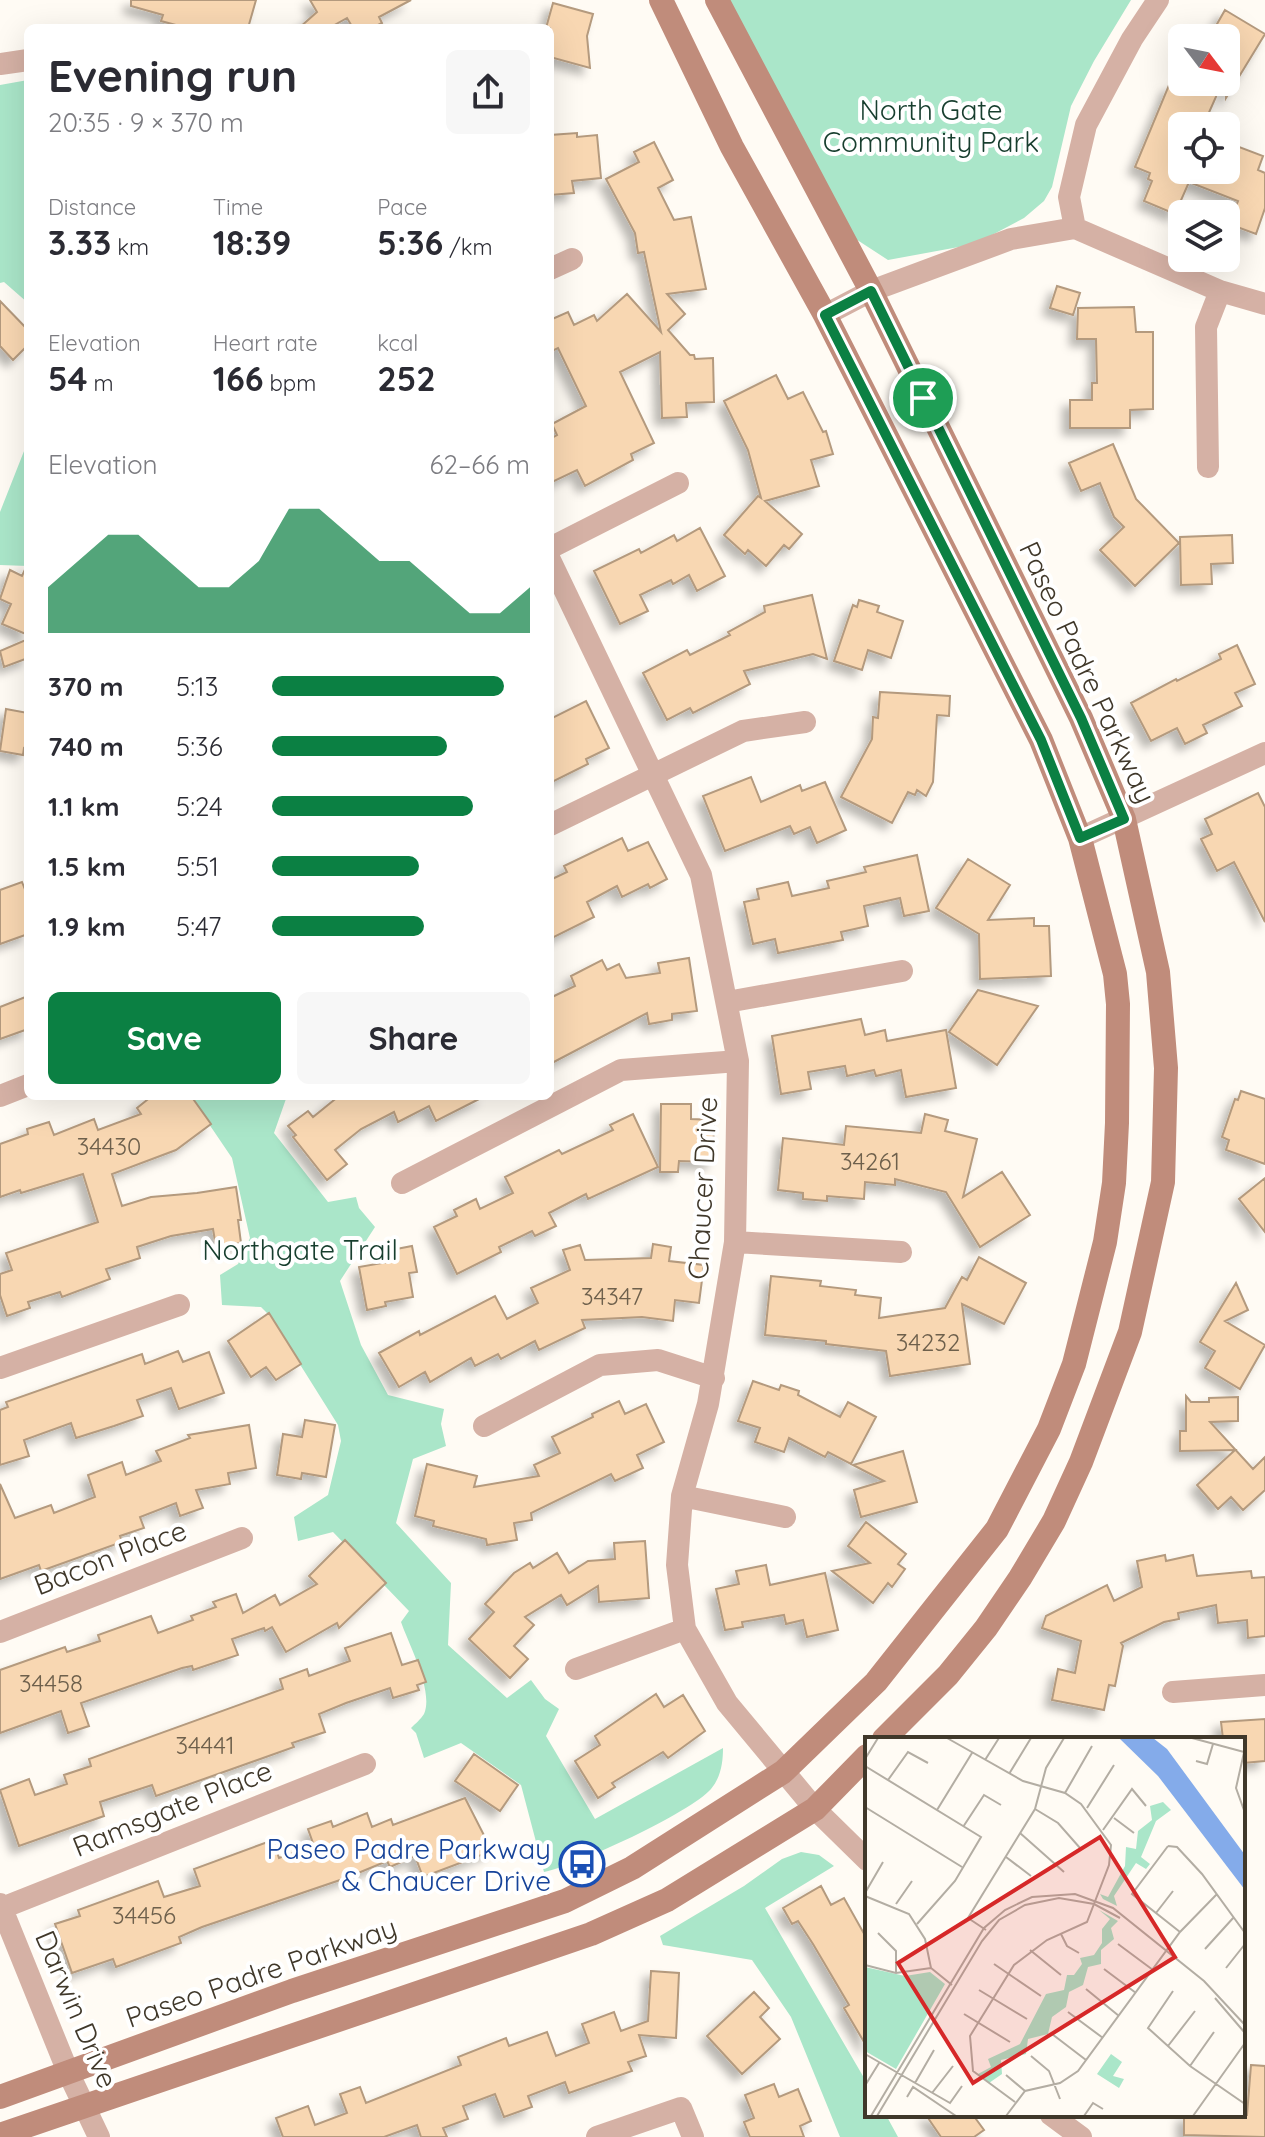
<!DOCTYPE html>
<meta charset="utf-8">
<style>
body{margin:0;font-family:Quicksand,sans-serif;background:#f7f7f7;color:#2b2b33;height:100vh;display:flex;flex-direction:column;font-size:30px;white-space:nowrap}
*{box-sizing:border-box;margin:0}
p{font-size:26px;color:#7c7c81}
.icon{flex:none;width:44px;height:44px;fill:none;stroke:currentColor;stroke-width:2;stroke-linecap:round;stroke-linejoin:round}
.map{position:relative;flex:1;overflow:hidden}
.sheet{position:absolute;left:24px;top:24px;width:530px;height:1076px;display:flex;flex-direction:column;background:#fff;border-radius:12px;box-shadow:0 8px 32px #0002}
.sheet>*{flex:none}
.needle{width:52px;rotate:122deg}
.buttons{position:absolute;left:1168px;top:24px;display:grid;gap:16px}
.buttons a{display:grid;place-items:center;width:72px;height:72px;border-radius:12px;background:#fff;box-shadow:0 8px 32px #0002;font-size:40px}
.pin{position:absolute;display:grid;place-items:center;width:68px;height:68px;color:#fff;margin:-34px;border:4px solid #fff;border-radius:50%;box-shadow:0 2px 8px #0007}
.round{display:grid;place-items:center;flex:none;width:84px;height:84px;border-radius:12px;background:#f7f7f7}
.summary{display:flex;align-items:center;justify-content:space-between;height:136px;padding:0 24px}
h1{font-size:44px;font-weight:700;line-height:60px}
.metrics{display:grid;grid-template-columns:repeat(3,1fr);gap:12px;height:136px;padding:8px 24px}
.metrics div{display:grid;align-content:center}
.metrics b{font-size:34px;font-weight:700}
.metrics small{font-size:22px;font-weight:400}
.metrics p{font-size:22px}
.chart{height:224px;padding:16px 24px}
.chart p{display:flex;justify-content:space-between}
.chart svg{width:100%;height:144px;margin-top:8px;fill:#0b8043;opacity:.7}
.cta{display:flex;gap:16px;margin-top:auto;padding:16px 24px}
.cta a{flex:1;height:92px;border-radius:12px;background:#0b8043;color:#fff;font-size:32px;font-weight:700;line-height:92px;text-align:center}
.cta a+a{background:#f7f7f7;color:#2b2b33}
ul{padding:0 24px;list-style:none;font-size:26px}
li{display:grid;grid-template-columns:128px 96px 1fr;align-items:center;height:60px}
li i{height:20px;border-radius:10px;background:#0b8043}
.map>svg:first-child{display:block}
</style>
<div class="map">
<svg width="1265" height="2137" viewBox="0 0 1265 2137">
<defs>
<filter id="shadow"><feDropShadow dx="-7" dy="7" stdDeviation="4" flood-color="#0004"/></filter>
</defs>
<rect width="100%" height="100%" fill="#fffbf4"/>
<!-- green -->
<path fill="#aae6c9" d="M727,0H1131L1094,61L1071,106L1052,187L1044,201L1024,218L975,244L888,260L845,232Z
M28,80V303L4,282L0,283V85Z
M28,441V566L0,565V512Z
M190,1096H287L274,1133L328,1202L356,1197L359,1208L375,1227L340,1281L361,1345L388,1395L444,1409L441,1424L446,1446L413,1459L396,1523L451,1583L448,1645L507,1698L531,1680L545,1699L559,1709L546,1736L595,1819L723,1748C723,1762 721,1777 711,1789C690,1813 577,1865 544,1872L521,1785L461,1743L424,1758L416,1733L411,1728C415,1724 421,1719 424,1714C434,1691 409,1645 401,1622L409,1611L333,1532L298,1541L294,1517L328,1495L341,1441L338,1425L269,1315L261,1307L222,1305L220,1275L238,1264L250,1238L232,1158Z
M801,1852L819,1855L834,1866L765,1908L867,2083V2115H886L898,2137H840L791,2017L752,1960L663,1945L660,1936L744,1886L782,1859Z"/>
<!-- building -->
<path fill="#f8d7b2" stroke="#b49a7e" stroke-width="2" filter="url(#shadow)" d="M131,0H256L248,28H187L161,21L163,15L131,6Z
M310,0H411L379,17L382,23L372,28H353L347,18L329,28H299L317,12Z
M553,3L593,14L587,36L590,68L550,57V28H546Z
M1225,10L1265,34L1226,98V38H1209Z
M1179,82H1200L1219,90L1203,126H1182V170H1226L1234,145L1263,156L1258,170L1265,173V208L1256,234L1229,224L1238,201L1189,182L1175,214L1144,201L1152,181L1148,179L1150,173L1135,167L1169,85L1176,88Z
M577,133V137L597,135L601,178L572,181L574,193L550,195V135Z
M654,142L673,180L658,188L674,220L691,217L706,289L667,294L685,314L668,330L690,355H694L695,359L713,358L714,402L686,403L687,417L662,418L660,352L620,372L654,443L631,454L633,460L585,486L577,470L550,483V439L557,435L552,424L586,406L558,348L550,352V320L568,312L574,325L594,315L597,321L627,294L661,332L644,252L638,253L635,233L606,179L639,162L634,152Z
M1057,286L1080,293L1073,315L1050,308Z
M0,301L28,330V345L13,360L0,346Z
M1134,307L1136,332H1153V409L1130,410V428H1070V400H1092V383H1097L1096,339H1077L1078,308Z
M776,375L788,399L803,392L823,432L826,431L833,454L811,460L819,486L765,501L802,534L789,549L784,545L766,566L748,550L745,554L724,535L758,496L761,498L748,450L724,401Z
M1113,444L1136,499L1179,543L1135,586L1100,550L1124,527L1114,517L1100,483L1081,491L1069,463Z
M700,528L725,576L697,591L689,575L673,584L671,580L640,595L648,611L620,624L594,571L639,549L641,553L674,535L677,541Z
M1232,535L1233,563L1211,564L1212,584L1181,585L1180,537Z
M28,563V635L2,624L11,604L0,599L10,570L22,576Z
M812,595L827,659L813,654L744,671L750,684L693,713L690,708L667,720L643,673L687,650L690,655L730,635L728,632L765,612L764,606Z
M859,600L879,606L877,612L903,621L891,658L868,650L862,670L834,661L853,605L857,607Z
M28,639V658L4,667L0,651Z
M1237,645L1255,684L1235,693L1242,706L1203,725L1207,733L1185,744L1177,728L1151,741L1131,703L1176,679L1177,681L1221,659L1219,654Z
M880,692L950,696L949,716L937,715L933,782L926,796L917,790L915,795L908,792L892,823L841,797L872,739L873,717L878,718Z
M586,701L609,748L586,759L588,764L550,783V719Z
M6,709L28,713V749L24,748L23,755L0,751Z
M751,777L761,802L800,785L802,791L825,782L846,830L817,843L810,827L794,834L790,826L725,851L703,796Z
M1258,793L1265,807V922L1234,862L1217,871L1201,839L1212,834L1205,819Z
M622,838L628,851L648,842L667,879L650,888L648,884L622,897L617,886L587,902L594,917L550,939V880L567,872L564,866Z
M917,855L929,911L904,916L900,898L864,906L868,926L841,932L843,940L778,953L775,939L753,944L744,902L759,899L757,889L788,882L792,896L829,888L827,881L866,872L864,867Z
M968,859L1010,885L988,920L1034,918V926H1049L1051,976L980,979L979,934L936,908Z
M22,882L28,897V934L0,944V890Z
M689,958L697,1011L672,1014V1020L649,1024L647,1013L550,1064V998L575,986L571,976L602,960L607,970L619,964L626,978L660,973L658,963Z
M978,990L1038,1006L997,1065L949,1032Z
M28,996V1029L0,1039V1007Z
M861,1019L865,1035L885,1030L887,1041L946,1030L956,1088L906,1097L901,1070L876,1076L874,1070L847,1076L845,1066L808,1072L811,1089L781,1094L772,1036Z
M1241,1091L1265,1099V1164L1226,1150L1229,1140L1222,1137L1235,1099L1238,1100Z
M152,1096H191L211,1124L176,1150L112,1174L122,1206L151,1197L197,1193L236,1187L241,1220H238L241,1243L216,1247L213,1229L171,1236L137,1247L140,1258L106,1269L110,1279L62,1297L60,1292L28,1302L30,1308L7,1316L0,1295V1274L12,1270L6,1253L98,1222L83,1174L21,1193L20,1190L0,1197V1144L28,1134L27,1129L49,1122L54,1135L94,1119L98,1130L141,1114L137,1108Z
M339,1096H485L436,1121L429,1106L398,1122L394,1112L361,1129L335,1150L347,1164L327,1180L293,1137L296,1135L288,1126L308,1111L313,1117Z
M661,1104H691V1119L714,1120L713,1162L679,1161L678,1172H660Z
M633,1114L658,1167L588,1199L586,1194L549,1213L556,1226L535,1236L532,1231L499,1247L501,1252L457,1274L434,1227L457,1216L454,1210L476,1199L480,1209L513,1193L505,1177L559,1150L562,1154L613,1130L610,1125Z
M925,1114L948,1120L945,1131L977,1139L963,1197L1002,1172L1030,1215L980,1247L946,1192L895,1179V1185L865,1182L864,1199L827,1196V1201L803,1199V1193L778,1190L783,1138L844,1145L846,1126L921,1133Z
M1265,1178V1232L1239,1199Z
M653,1244L671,1247L669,1261L704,1265L699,1303L675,1300L673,1321L642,1317L582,1320L585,1328L539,1350L535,1341L501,1359L498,1354L475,1366L471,1358L430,1382L425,1372L399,1387L379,1353L419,1331L420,1335L495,1296L507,1319L538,1303L531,1288L570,1270L563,1250L580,1245L585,1260L651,1258Z
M412,1246L417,1272L409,1273L413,1297L385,1302L386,1306L367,1310L359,1267L388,1262L386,1251Z
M979,1257L1026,1283L1004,1324L962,1304L970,1364L890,1376L886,1351L826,1344V1341L765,1335L771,1276L821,1281L820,1286L856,1290L855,1295L881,1298L879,1318L945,1308L962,1277L967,1280Z
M1236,1283L1248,1310L1225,1321L1265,1345L1240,1389L1205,1368L1215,1351L1200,1342Z
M269,1313L301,1364L276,1380L266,1367L251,1377L228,1341Z
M178,1351L183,1362L209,1352L224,1393L179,1409L171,1388L137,1400L143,1416L114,1426L76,1438L71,1423L24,1440L29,1456L0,1465V1410L8,1407L6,1402L142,1354L145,1364Z
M753,1381L779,1390L781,1385L799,1391L798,1395L840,1417L848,1402L876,1417L851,1464L828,1452L825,1457L789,1438L784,1452L755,1442L760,1428L738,1421Z
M1186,1396L1191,1402H1209V1398L1238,1397V1421L1210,1422L1253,1469L1265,1457V1490L1243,1510L1231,1497L1218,1509L1197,1485L1235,1450L1180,1451V1431H1186Z
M619,1401L625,1414L646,1404L664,1442L637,1455L643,1468L615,1481L611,1474L531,1513L532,1520L514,1523L517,1540L487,1545L486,1539L433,1526L434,1521L415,1516L427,1464L477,1476L474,1487L539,1476L534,1465L560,1453L552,1437L593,1417L592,1414Z
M305,1420L335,1425L326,1477L302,1473L301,1479L277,1475L283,1434L302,1437Z
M249,1425L256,1468L228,1473L230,1484L196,1490L203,1508L180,1516L176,1503L140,1517L144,1528L120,1536L122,1542L41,1571L39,1565L0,1579V1484L15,1518L51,1505L54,1513L95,1497L88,1475L122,1462L126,1475L161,1461L156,1451L190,1438L188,1435Z
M903,1451L917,1502L861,1517L854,1490L884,1481L853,1465Z
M866,1522L906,1554L898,1564L905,1569L892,1587L888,1583L873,1603L832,1571L870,1563L848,1546Z
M345,1540L386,1583L339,1628L337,1623L286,1652L272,1627L265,1631L264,1628L232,1639L238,1655L193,1670L192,1666L182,1668L81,1703L89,1726L68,1733L61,1711L0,1733V1670L65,1647L67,1652L100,1641L98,1635L151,1616L158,1633L193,1620L191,1616L216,1607L213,1602L236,1594L243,1613L275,1595L280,1605L317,1584L309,1576Z
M645,1541L649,1598L599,1602L598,1586L567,1605L561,1595L525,1617L534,1625L514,1646L528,1659L510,1678L469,1639L494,1612L485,1604L514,1573L530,1563L533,1568L557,1553L569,1573L588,1561L615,1559L614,1543Z
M1165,1555L1166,1561L1193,1555L1197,1576L1251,1571L1252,1578L1265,1577V1636L1248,1638L1247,1620L1218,1623L1216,1605L1178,1613L1179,1619L1164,1622L1121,1643L1123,1646L1115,1686L1109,1685L1104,1710L1052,1700L1058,1669L1075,1673L1081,1641L1042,1628L1046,1616L1107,1585L1114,1601L1142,1587L1137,1561Z
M766,1565L770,1585L825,1573L838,1630L807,1637L803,1620L786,1624L784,1615L742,1622L743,1627L725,1630L716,1589L739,1584L736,1571Z
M391,1633L402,1665L418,1660L426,1682L417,1685L419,1690L393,1698L390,1688L346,1703L319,1714L325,1732L292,1743L294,1747L156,1796L152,1785L100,1802L104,1816L19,1846L0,1790L29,1779L35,1795L67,1784L64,1775L91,1766L89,1759L283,1689L280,1679L307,1669L309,1676L350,1661L345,1648Z
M656,1694L664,1707L683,1695L705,1731L668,1758L663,1752L612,1783L615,1787L598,1798L575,1761L600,1745L595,1736Z
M1265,1719V1761L1243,1763V1739H1223L1221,1722Z
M474,1754L518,1785L500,1811L455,1781Z
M465,1798L492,1851L423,1877L415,1856L390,1867L387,1861L346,1878L202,1927L179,1937L181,1943L116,1967L113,1959L72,1973L55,1924L80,1916L78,1910L158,1881L164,1897L200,1886L194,1869L273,1840L279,1858L314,1846L308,1829L331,1821L333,1827L367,1813L372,1827L391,1819L393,1825Z
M821,1886L831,1905L844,1898L867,1939V2047L844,2008L849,2005L813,1944L798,1921L792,1924L783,1908Z
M651,1971L679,1973L676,2038L639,2035L646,2056L628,2062L632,2071L569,2093L565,2082L528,2096L532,2107L504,2117L495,2094L463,2106L468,2119L443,2128L447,2137H421L417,2125L384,2137H283L276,2118L308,2106L315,2125L347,2113L340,2094L360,2087L366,2103L461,2065L458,2057L506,2038L509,2046L547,2032L556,2056L589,2043L582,2024L614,2012L621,2031L648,2021Z
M754,1992L769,2008L760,2017L780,2039L742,2074L707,2036Z
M1251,2065L1265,2066V2137L1184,2135V2115H1247Z
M774,2084L779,2097L798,2089L811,2121L800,2126L804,2137H750L744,2122L754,2118L745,2095Z
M926,2115H973L984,2130L974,2137H941Z"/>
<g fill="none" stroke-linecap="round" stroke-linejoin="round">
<!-- minor -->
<path stroke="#d5b1a5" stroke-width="22" d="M0,64L28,60
M1075,228L1069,197L1086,125L1132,39L1158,0
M550,269L572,259
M825,315L871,291L1011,239L1075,228L1220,291L1265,304
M1208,467L1206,327L1220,291
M550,548L678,483
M550,560L701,875L738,1061L735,1242L708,1404L682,1496L677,1565L685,1629L727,1703L815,1809L867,1860
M550,825L743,731L805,722
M1080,838L1265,753
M727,1002L902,971
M0,1096L28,1085
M402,1183L621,1070L738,1061
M735,1242L901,1252
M0,1368L179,1305
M484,1426L600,1365L658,1360L714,1378
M682,1496L785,1517
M0,1632L242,1538
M576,1669L685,1629
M1173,1692L1265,1685
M0,1904L68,2072L99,2137
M2,1908L365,1764
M1051,2115L1081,2137
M597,2137L681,2108L693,2137"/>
<!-- secondary -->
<path stroke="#c08c7b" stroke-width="24" d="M717,0L871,291L1081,718L1124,819L1158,972L1166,1068L1163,1182L1130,1332L1081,1462L1054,1521L1020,1578L986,1628L948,1675L884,1739
M0,2097L292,1991L565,1901L632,1868L783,1772L876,1682L997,1529L1049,1429L1074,1364L1105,1242L1114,1183L1117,1123L1118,1004L1115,974L1080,838L1041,740L825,315L732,147L661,0
M0,2135L591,1934L667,1900L815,1809L867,1756"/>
</g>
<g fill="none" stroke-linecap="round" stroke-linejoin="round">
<!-- route casing -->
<g stroke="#fff" stroke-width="16">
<path id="route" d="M871,291L1081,718L1124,819L1080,838L1041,740L825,315Z"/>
</g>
<!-- route -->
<use href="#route" stroke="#0b8043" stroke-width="10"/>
</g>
<!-- icons -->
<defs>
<g id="bus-ring" transform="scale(2.3)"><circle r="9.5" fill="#fff" stroke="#1a4fb4" stroke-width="1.5"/><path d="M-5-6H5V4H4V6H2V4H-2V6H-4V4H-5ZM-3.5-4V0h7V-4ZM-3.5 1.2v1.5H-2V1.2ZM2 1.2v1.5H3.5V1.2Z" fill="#1a4fb4"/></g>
</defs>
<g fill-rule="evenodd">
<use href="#bus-ring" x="582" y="1864"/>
</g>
<g text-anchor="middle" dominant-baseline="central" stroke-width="8" stroke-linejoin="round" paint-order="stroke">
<!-- number labels -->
<g font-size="24" fill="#6e604c">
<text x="109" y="1146">34430</text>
<text x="870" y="1161">34261</text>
<text x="612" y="1296">34347</text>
<text x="928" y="1342">34232</text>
<text x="51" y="1683">34458</text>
<text x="205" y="1745">34441</text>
<text x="144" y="1915">34456</text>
</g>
<!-- park labels -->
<g font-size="28" fill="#173e2e" stroke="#fff">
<text x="931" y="109">North Gate<tspan x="931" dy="32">Community Park</tspan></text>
<text x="300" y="1249">Northgate Trail</text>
</g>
<!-- street labels -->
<g font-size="28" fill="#40382a" stroke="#fff">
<text transform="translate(1088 672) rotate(65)">Paseo Padre Parkway</text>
<text transform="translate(702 1188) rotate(-87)">Chaucer Drive</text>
<text transform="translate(110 1557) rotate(-21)">Bacon Place</text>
<text transform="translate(172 1808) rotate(-22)">Ramsgate Place</text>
<text transform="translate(261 1972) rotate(-19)">Paseo Padre Parkway</text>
<text transform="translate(77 2009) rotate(67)">Darwin Drive</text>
</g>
<!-- transit labels -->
<g font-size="28" fill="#164399" stroke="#fff" text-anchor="end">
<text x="551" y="1848">Paseo Padre Parkway<tspan x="551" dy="32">&amp; Chaucer Drive</tspan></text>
</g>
</g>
<!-- overview -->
<g transform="translate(865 1737)">
<rect width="380" height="380" fill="#fffbf4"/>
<path d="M298,65L306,73L291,84L276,120L285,127L281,132L271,126L249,159L252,169L238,162L235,157L243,160L260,129L261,110L271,112L273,94L287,83L285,69ZM234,173L253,184L246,191L249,202L236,213V227L223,230L218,248L204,255L201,270L187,280L183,297L163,302L161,317L136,323L137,337L124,346L113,337L126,330L123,322L155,307L181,257L199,253L202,238H209L217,227L215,221L229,218L237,206V192L245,182ZM0,230L40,239L65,235L80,247L31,332L0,314ZM246,317L257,325L248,339L259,342L254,351L232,337Z" fill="#aae6c9"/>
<path d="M254,1H288L302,12L380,118V153L293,39Z" fill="#84abea"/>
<path fill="none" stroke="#b3ada3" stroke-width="2" d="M82,1L158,44L200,56L216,67L246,108L244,128L222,185L182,203L149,228L105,299L108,334L150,365M327,1L379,15M380,11L371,51L380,76M0,22L13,1M120,23L134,1M331,24L342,27L348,7M0,29L116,100L90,144L52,187M144,37L166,1M23,43L43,15L63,26M200,56L227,9M0,70L97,130M222,71L249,28M170,72L193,86L215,111M72,73L107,16M249,81L269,96M98,90L119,58L136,68M238,93L267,52L281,69M155,96L199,135M303,109L267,157L315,195M303,109L312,110L337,137L380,196M141,120L166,139M0,156L18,125M0,159L44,177L60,202L66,231L87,248M31,167L47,144M291,176L308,154M121,193L103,181L170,72L181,31L199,1M13,196L31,214V236M196,197L202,209L214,216M253,207L288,233M340,212L369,180M165,213L196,238M129,227L176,259M0,228L31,236L66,231M361,231L380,207M239,232L271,256M221,252L254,279M114,253L162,282M308,254L283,291L325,329L380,367M350,261L380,296M203,275L238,301M99,277L145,305M187,297L221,323M303,309L330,274M0,317L85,366L97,349M166,319L184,334L195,362M325,329L349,295M141,338L160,354M50,346L69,313M1,347L14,326M67,356L88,329M42,360L48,350L91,379M6,379L119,191L140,173L167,160L210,157L248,171L339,244L380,288M12,379L117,204L134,183L160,168L194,161L229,167L255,181M141,379L160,354L195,346L213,334L315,195L352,157M219,379L228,366L238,372M328,379L380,306"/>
<path fill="#d62828" fill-opacity="0.15" stroke="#d62828" stroke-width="4" d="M235,100L310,220L108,346L33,226Z"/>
<rect width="380" height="380" fill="none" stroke="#40382a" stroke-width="4"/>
</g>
</svg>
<div class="buttons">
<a><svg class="needle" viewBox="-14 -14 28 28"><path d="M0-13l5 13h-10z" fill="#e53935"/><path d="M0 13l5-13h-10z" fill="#7c7c81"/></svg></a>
<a><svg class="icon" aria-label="locate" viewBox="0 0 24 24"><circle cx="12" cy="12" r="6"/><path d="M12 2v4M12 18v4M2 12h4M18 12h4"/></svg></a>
<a><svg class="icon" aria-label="layers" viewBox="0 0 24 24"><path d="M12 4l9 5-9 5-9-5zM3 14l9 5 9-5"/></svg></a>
</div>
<div class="pin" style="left:923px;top:398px;background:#1e9e55"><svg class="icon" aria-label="arrive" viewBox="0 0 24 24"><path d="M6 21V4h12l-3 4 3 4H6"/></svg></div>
<section class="sheet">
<div class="summary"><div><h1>Evening run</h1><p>20:35 · 9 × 370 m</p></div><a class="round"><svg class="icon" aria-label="share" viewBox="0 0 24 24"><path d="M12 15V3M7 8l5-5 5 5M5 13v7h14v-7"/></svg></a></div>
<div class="metrics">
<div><p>Distance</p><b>3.33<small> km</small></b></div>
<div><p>Time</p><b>18:39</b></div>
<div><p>Pace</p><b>5:36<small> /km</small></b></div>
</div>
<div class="metrics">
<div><p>Elevation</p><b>54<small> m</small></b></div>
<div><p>Heart rate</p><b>166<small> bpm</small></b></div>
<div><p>kcal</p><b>252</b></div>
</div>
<div class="chart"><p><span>Elevation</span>62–66 m</p>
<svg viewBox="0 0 160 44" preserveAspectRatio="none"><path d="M0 44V30L10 22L20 14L30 14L40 22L50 30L60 30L70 22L80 6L90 6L100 14L110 22L120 22L130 30L140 38L150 38L160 30V44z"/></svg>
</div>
<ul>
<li><b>370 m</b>5:13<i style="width:90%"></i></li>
<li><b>740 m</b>5:36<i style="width:68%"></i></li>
<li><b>1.1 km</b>5:24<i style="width:78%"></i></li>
<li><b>1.5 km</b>5:51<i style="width:57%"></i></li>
<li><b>1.9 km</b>5:47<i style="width:59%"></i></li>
</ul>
<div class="cta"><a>Save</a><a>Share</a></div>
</section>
</div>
